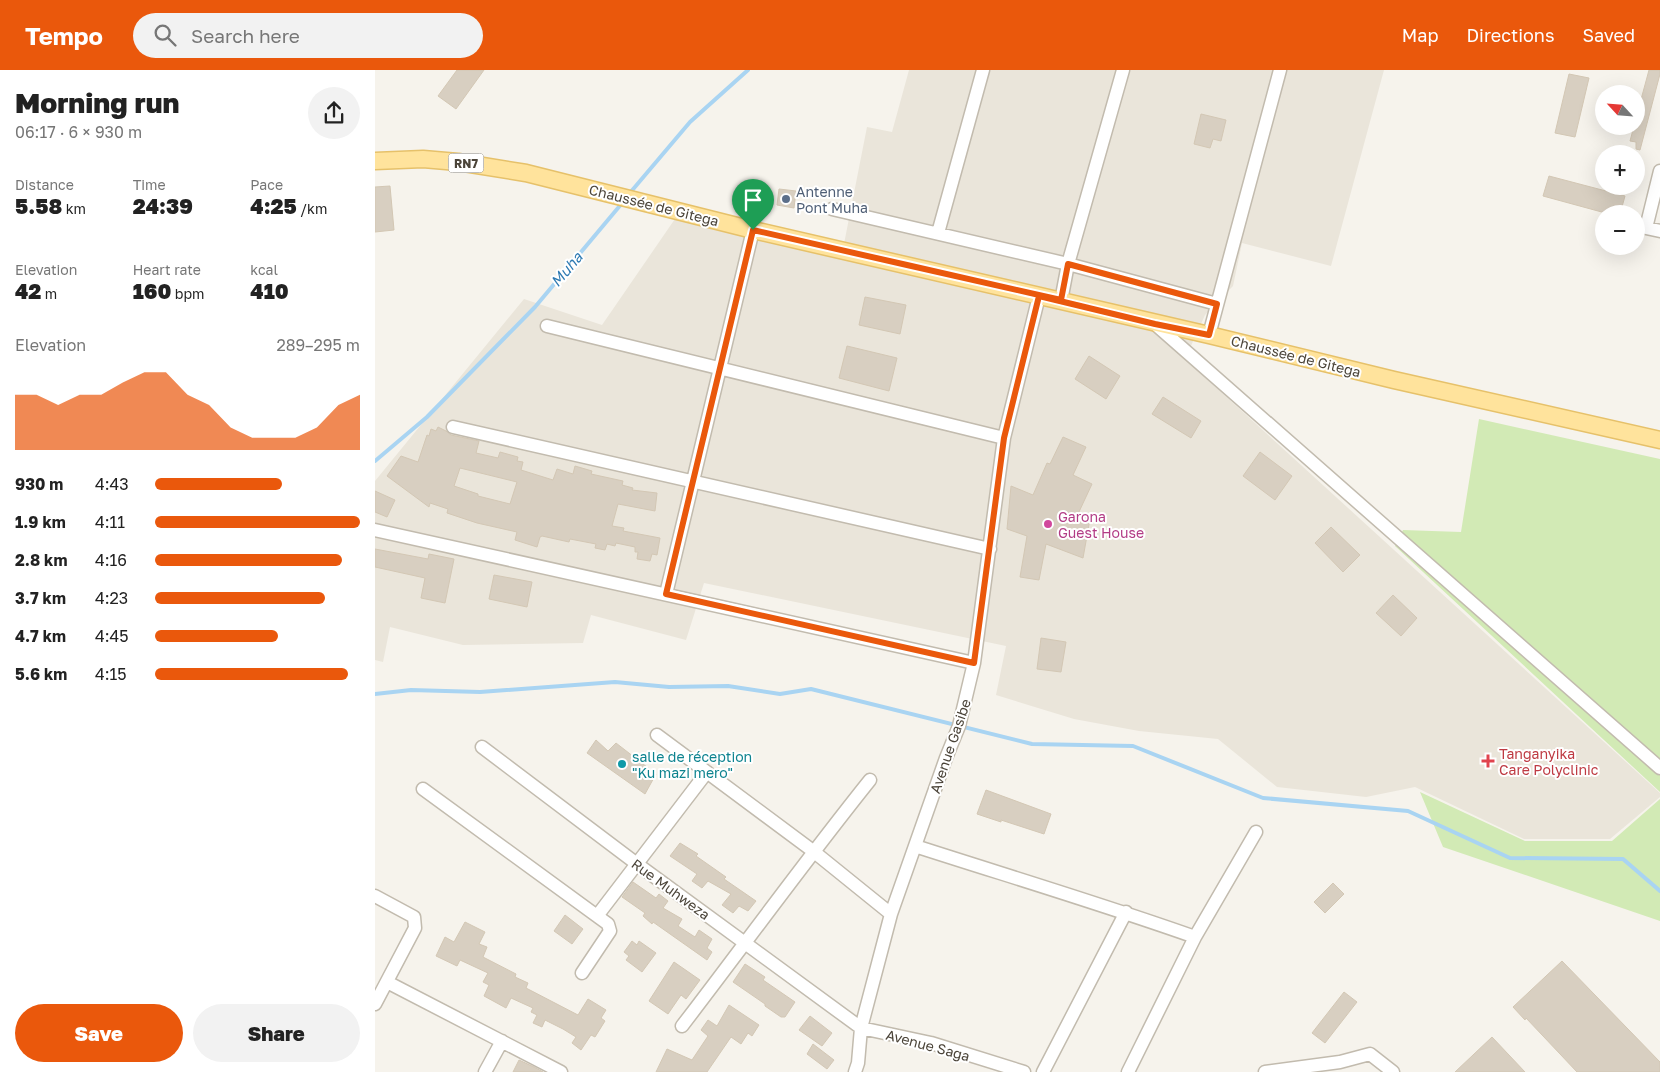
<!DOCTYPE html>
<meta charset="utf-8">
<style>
body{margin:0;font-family:"Golos Text",sans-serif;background:#f2f2f2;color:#222;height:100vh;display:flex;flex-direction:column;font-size:19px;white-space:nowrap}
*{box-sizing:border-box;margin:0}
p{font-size:16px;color:#767676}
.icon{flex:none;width:28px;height:28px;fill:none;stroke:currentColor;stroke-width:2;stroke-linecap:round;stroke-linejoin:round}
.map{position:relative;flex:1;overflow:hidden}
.side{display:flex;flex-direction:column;background:#fff;width:375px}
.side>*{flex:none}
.needle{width:32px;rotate:296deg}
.controls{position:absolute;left:1220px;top:15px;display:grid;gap:10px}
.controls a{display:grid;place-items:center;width:50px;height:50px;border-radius:50%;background:#fff;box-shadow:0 5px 20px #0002;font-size:25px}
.pin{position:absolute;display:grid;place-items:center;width:42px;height:42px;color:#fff;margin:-51px -21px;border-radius:50% 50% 50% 0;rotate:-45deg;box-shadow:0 0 5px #0007}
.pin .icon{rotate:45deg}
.round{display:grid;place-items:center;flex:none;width:52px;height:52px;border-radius:26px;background:#f2f2f2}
.summary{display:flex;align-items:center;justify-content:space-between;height:85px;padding:0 15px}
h1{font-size:28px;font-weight:800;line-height:38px}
.stats{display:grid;grid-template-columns:repeat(3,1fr);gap:8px;height:85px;padding:5px 15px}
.stats div{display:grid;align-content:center}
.stats b{font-size:21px;font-weight:800}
.stats small{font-size:14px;font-weight:400}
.stats p{font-size:14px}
.chart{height:140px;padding:10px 15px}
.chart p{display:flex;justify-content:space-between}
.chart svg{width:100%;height:90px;margin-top:5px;fill:#ea580c;opacity:.7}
.button{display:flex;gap:10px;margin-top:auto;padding:10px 15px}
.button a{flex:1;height:58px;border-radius:30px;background:#ea580c;color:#fff;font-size:20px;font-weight:800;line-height:58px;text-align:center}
.button a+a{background:#f2f2f2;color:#222}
ul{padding:0 15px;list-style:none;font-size:16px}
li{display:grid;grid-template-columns:80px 60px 1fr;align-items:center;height:38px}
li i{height:12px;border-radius:6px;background:#ea580c}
header{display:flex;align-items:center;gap:30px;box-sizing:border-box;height:70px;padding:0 25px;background:#ea580c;color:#fff}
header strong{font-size:24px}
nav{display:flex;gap:28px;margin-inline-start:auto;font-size:18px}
.search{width:350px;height:45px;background:#f2f2f2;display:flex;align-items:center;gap:12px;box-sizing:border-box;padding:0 18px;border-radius:28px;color:#767676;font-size:19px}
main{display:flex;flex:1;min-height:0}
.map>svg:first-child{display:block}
</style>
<header>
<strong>Tempo</strong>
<div class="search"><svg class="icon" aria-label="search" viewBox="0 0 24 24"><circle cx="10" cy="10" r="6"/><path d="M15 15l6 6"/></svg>Search here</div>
<nav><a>Map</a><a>Directions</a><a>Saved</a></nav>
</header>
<main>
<section class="side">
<div class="summary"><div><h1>Morning run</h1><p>06:17 · 6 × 930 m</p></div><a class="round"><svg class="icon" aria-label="share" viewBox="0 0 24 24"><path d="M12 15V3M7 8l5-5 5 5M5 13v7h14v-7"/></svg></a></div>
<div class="stats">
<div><p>Distance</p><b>5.58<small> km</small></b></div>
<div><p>Time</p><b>24:39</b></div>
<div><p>Pace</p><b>4:25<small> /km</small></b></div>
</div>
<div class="stats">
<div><p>Elevation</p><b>42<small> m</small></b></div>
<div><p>Heart rate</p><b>160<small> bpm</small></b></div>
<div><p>kcal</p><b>410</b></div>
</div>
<div class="chart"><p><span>Elevation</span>289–295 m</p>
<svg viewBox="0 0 160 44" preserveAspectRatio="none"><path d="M0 44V17L10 17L20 22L30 17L40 17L50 11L60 6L70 6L80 17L90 22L100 33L110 38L120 38L130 38L140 33L150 22L160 17V44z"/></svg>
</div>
<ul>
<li><b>930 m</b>4:43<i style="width:62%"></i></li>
<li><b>1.9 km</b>4:11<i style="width:100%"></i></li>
<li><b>2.8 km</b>4:16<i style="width:91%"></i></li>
<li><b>3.7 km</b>4:23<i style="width:83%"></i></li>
<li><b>4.7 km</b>4:45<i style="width:60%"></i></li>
<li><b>5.6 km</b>4:15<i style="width:94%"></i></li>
</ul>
<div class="button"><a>Save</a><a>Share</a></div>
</section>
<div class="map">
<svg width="1285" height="1002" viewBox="0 0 1285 1002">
<rect width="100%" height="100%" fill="#f6f3ec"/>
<!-- residential -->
<path fill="#eae5da" d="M534,0H1009L956,196L867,173L858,216L830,245L810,289L1285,723V727L1235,769H1149L1040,717L991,727L902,717L843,669L764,661L699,649L621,625L631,576L329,513L311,570L216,545L208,573L88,575L15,557L8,592L0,590V411L149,229L227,255L302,146L467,184L492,57L517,62Z"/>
<!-- green -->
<path fill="#d2eab5" d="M1104,349L1285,389V722L1020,476L1028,460L1086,462Z
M1045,722L1150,771H1237L1285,729V851L1068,777Z"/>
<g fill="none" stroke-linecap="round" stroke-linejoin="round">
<!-- stream -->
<path stroke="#a9d4f2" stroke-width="4" d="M254,124L315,52L373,0
M0,391L52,347L160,237L248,132
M0,624L36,620L105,622L240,612L294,617L353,616L405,624L436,619L657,674L758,676L888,728L1033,741L1135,788L1248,789L1285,821"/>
</g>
<!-- building -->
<path fill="#d8cfc1" stroke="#d3c7b4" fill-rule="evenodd" d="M82,0H109L81,39L63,26Z
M1274,0H1285V4L1265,80L1261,79V72L1255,71L1259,56H1261V48Z
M1194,4L1214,8L1200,67L1180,63Z
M826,44L851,50L846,71L838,69L835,78L819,74Z
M1174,106L1250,126L1245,144H1234L1168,126Z
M15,116L19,160L0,162V117Z
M404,119L421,121L419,138L402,135Z
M490,227L531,235L525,264L484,255Z
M472,276L522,288L514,321L464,308Z
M714,286L745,306L731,329L700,309Z
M788,327L826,351L816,368L777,344Z
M63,357L71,361L76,365L104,371L101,383L123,388L125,382L143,387L142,391L148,392L146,400L178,410L182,399L198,404L200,396L217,401L216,404L248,411L247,415L258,418L257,420L282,423L280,441L243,434L237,456L249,458L248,461L285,468L282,485L277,484L275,491L262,489L263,482H260V477L241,473L240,476L232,474L230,480L220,478L221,474L195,469L194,472L167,466L165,467L162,477L140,470L142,462L102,453L72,443L73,439L55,433L54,437L12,406L26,386L43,392L52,365L54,366L56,359L61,361ZM85,398L142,412L135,434L103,426V424L79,416Z
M688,367L711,377L698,405L717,414L703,444L715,449L708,488L671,474L664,510L645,507L652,466L632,459L636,416L658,425L672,393L675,394Z
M885,382L917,406L900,430L868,406Z
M0,421L20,430L12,447L0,442Z
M956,457L985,485L968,502L940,473Z
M0,479L53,489L54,484L79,489L70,533L46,528L50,508L0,497Z
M119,505L157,512L152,537L114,529Z
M1018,525L1042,548L1026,566L1001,543Z
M666,568L691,572L686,602L662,599Z
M221,670L233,681L241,673L281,704L270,724L212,683Z
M611,720L676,744L669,764L626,750V752L602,744Z
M305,773L323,784L321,786L351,807L349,809L381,831L373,841L364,836L358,843L347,835L356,824L333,811L327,818L317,811L322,804L295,786Z
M258,812L281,828L284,824L293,831L288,838L307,849L303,856L320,867L324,860L337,869L332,878L337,882L332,890L278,852L277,854L268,846L270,843L247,827Z
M958,813L969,824L950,843L939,832Z
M190,845L208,859L197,874L179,861Z
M90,852L110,862L104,874L112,877L108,887L141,904L140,907L153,913L151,918L203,945L213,929L231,940L226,948L230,951L220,967L216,965L206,980L197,973L201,967L188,959L170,950L167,957L158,953L162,945L156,942L158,938L136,928L131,938L109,926L114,915L108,912L113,903L85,890L82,896L61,886L70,867L79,872Z
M257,871L262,875L264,871L281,883L267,902L251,890L254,886L249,882Z
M1187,891L1285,992V1002H1202L1151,948L1150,950L1138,937Z
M299,892L325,910L311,929L306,925L293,944L274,931Z
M370,894L390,907L388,910L420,932L410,947H406L390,936V934L358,912Z
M969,922L982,932L950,973L937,963Z
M354,935L384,955L377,966L373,963L366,974L356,967L332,1002H281L292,979L317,990L333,966L326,960L333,950L342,956Z
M435,946L457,963L447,976L424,960Z
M1117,967L1150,1002H1080Z
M438,974L459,990L452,999L432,984Z
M144,990L159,997L168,1002H138Z"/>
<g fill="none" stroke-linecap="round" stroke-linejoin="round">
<!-- minor casing -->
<g stroke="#c2bbae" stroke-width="15">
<path id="minor" d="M1285,101L1271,158L1285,161
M457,139L693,194L842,234
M563,163L608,0
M686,231L693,194L748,0
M780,254L1285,698
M172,256L629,368
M834,265L905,0
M78,357L615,479
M0,460L599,593
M291,524L378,160
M282,665L438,781L516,844
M107,677L262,794L486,958L556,973L649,1002
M48,719L222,846L332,702
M540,776C633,806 727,834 820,867
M0,826L39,847L40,858L0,934
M207,903L235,861L233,854L222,846
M12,912L186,1002
M307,956C370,874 430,791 495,710
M110,1002L127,971
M480,1002L483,993L486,958L516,844L571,688L584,656L599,593L629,368L664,226
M668,1002L751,842
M753,1002L820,867L881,762
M890,1002L965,992L995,984L1018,1002"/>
</g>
<!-- major casing -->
<g stroke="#e6c16a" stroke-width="19">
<path id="major" d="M0,91L48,89L83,92L151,103L378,160L834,265L1019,310L1285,370"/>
</g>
<!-- minor -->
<use href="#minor" stroke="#fff" stroke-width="12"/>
<!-- major -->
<use href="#major" stroke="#ffe39c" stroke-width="16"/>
</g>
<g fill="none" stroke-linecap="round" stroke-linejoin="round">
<!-- route casing -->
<g stroke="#fff" stroke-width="10">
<path id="route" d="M378,160L291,524L599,593L629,368L664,226L780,254L834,265L842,234L693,194L686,230C583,207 481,183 378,160"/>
</g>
<!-- route -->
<use href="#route" stroke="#ea580c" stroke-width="6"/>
</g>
<!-- markers -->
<circle fill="#5c6f8a" stroke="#fff" stroke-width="2" cx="411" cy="129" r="5"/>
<circle fill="#d1479c" stroke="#fff" stroke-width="2" cx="673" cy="454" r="5"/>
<path fill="#e0444e" stroke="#fff" stroke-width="2" d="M1110.5 683.5h5v5h5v5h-5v5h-5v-5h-5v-5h5z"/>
<circle fill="#0f9aa8" stroke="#fff" stroke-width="2" cx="247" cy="694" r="5"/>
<g text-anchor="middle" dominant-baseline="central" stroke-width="4" stroke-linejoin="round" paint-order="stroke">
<!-- shield labels -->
<rect fill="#fff" stroke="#817c74" stroke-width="1" x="73.5" y="83.5" width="35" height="19" rx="4"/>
<g font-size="12" font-weight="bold" fill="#4b4439">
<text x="91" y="93">RN7</text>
</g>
<!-- service labels -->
<g font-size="14" fill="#4e5e75" stroke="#fff" text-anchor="start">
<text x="421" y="121">Antenne<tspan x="421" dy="16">Pont Muha</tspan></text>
</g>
<!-- street labels -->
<g font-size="14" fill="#4b4439" stroke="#fff">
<text transform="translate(279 135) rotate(14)">Chaussée de Gitega</text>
<text transform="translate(921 286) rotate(14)">Chaussée de Gitega</text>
<text transform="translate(575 676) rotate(-71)">Avenue Gasibe</text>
<text transform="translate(296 819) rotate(36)">Rue Muhweza</text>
<text transform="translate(553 975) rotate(15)">Avenue Saga</text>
</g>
<!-- hotel labels -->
<g font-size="14" fill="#b23c85" stroke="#fff" text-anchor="start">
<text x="683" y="446">Garona<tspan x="683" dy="16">Guest House</tspan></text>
</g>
<!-- health labels -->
<g font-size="14" fill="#be3a42" stroke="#fff" text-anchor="start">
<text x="1124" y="683">Tanganyika<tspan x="1124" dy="16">Care Polyclinic</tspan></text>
</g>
<!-- culture labels -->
<g font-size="14" fill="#0d838f" stroke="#fff" text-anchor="start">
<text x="257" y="686">salle de réception<tspan x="257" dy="16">"Ku mazi mero"</tspan></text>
</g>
<!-- water labels -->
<g font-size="15" font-style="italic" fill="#2e7ab2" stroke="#fff">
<text transform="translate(191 199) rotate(-50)">Muha</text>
</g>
</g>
</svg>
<div class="controls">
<a><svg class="needle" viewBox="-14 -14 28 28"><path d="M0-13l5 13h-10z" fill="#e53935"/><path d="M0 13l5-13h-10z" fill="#767676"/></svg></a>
<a>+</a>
<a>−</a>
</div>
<div class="pin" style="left:378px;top:160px;background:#1e9e55"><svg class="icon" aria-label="arrive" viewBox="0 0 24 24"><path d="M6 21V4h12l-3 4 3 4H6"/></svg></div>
</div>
</main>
